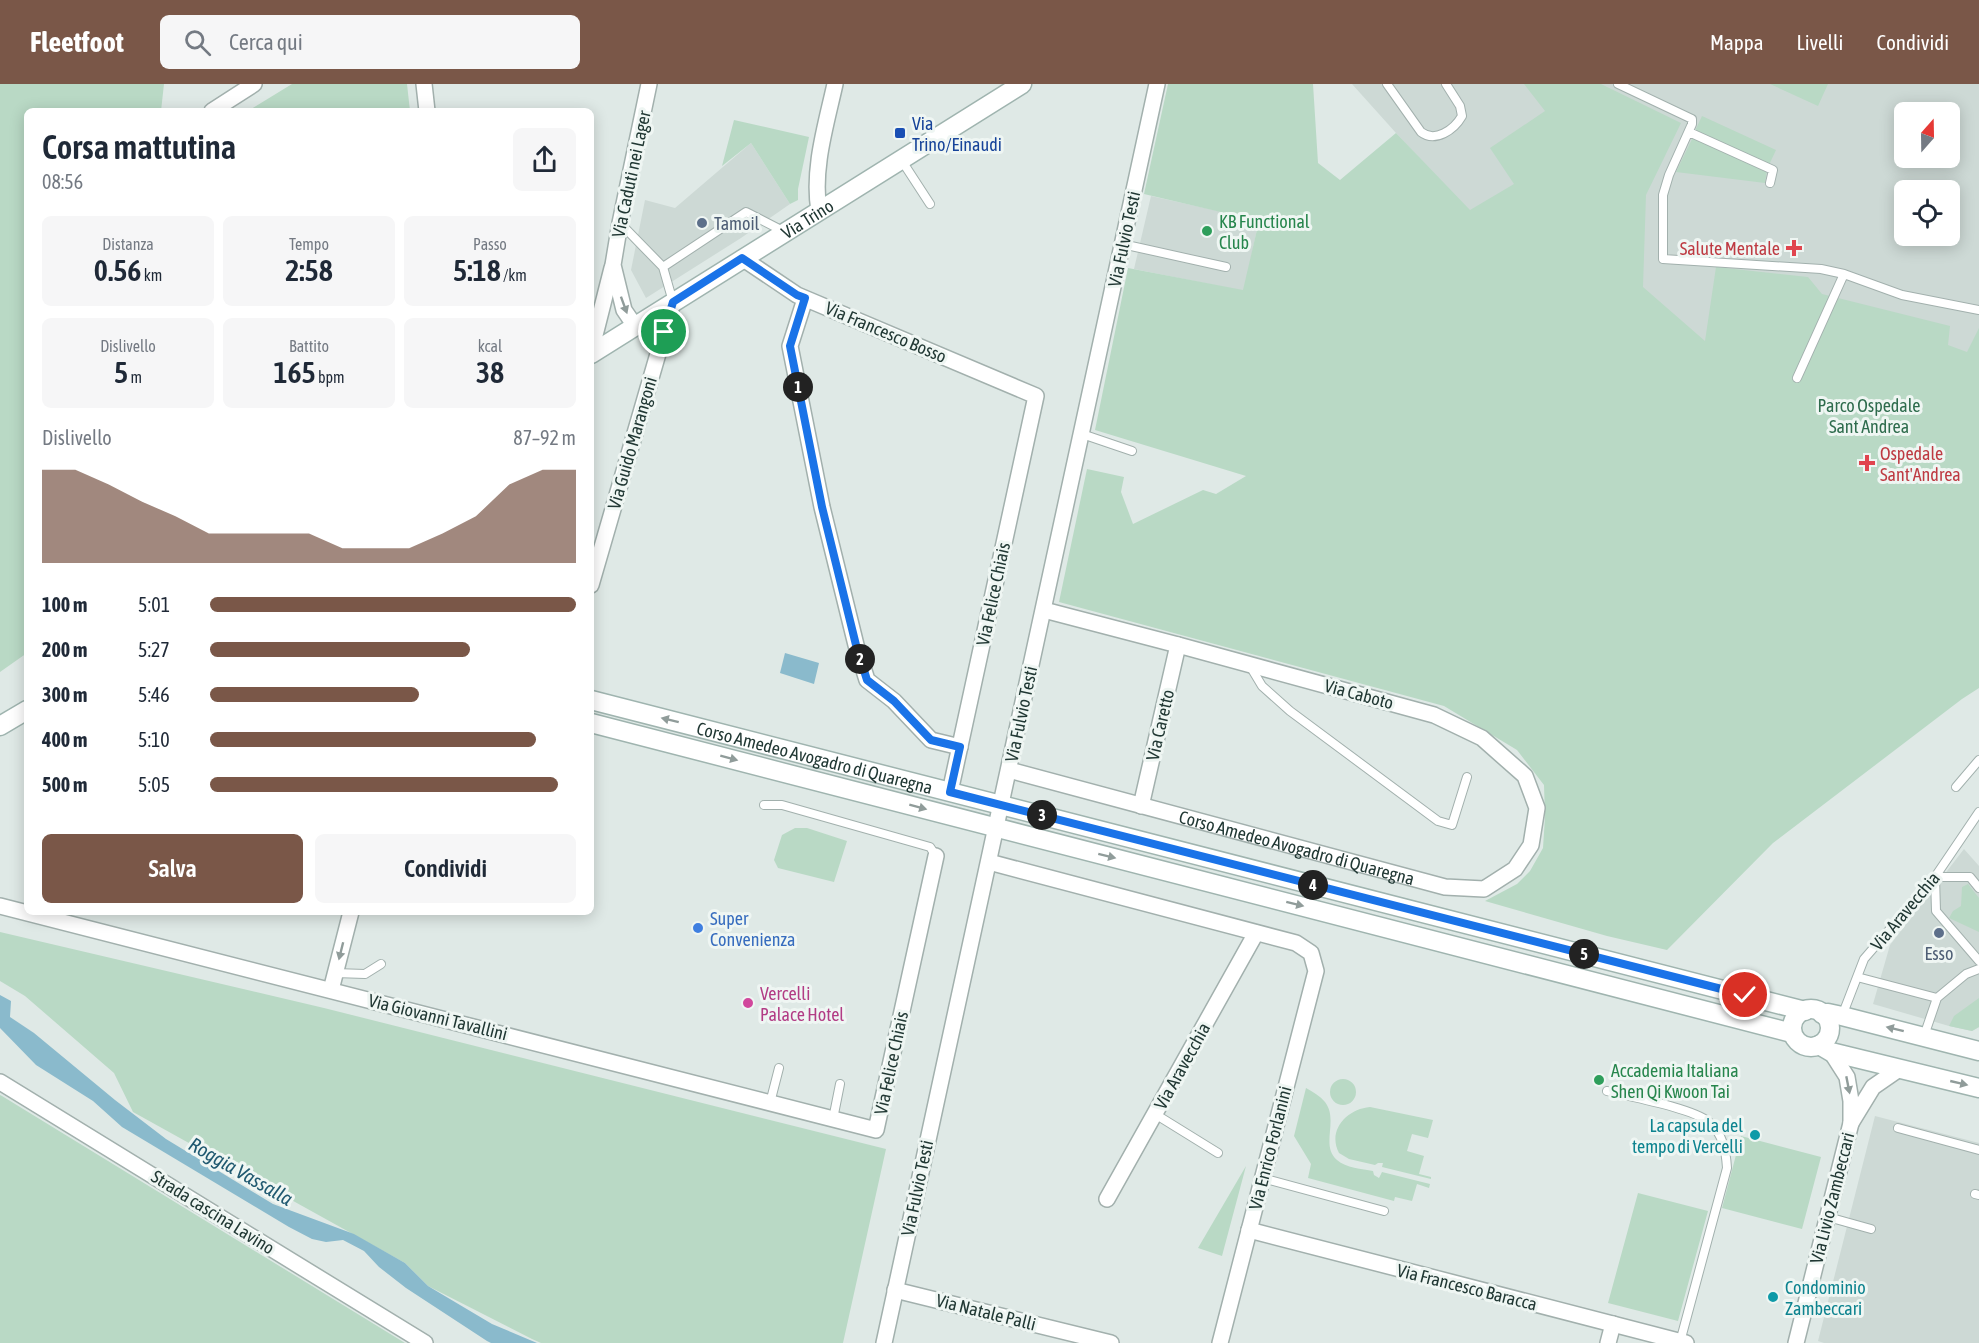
<!DOCTYPE html>
<html lang="it">
<meta charset="utf-8">
<style>
body{margin:0;font-family:"Asap Condensed",sans-serif;background:#f6f6f7;color:#1f2937;height:100vh;display:flex;flex-direction:column;font-size:22px;white-space:nowrap}
*{box-sizing:border-box;margin:0}
p{font-size:20px;color:#747a83}
.icon{flex:none;width:33px;height:33px;fill:none;stroke:currentColor;stroke-width:2;stroke-linecap:round;stroke-linejoin:round}
.map{position:relative;flex:1;overflow:hidden}
.sheet{position:absolute;left:24px;top:24px;width:570px;height:807px;display:flex;flex-direction:column;background:#fff;border-radius:9px;box-shadow:0 3px 15px #0003}
.sheet>*{flex:none}
.needle{width:39px;rotate:20deg}
.buttons{position:absolute;left:1894px;top:18px;display:grid;gap:12px}
.buttons a{display:grid;place-items:center;width:66px;height:66px;border-radius:9px;background:#fff;box-shadow:0 3px 15px #0003;font-size:30px}
.pin{position:absolute;display:grid;place-items:center;width:51px;height:51px;color:#fff;margin:-26px;border:3px solid #fff;border-radius:50%;box-shadow:0 2px 6px #0007}
.km{position:absolute;width:30px;height:30px;margin:-15px;border-radius:50%;background:#222;color:#fff;font-size:16px;line-height:30px;text-align:center}
.round{display:grid;place-items:center;flex:none;width:63px;height:63px;border-radius:9px;background:#f6f6f7}
.headline{display:flex;align-items:center;justify-content:space-between;height:102px;padding:0 18px}
h1{font-size:33px;font-weight:600;line-height:45px}
.stats{display:grid;grid-template-columns:repeat(3,1fr);gap:9px;height:102px;padding:6px 18px}
.stats div{display:grid;align-content:center;border-radius:9px;background:#f6f6f7;text-align:center}
.stats b{font-size:30px;font-weight:600}
.stats small{font-size:16px;font-weight:400}
.stats p{font-size:16px}
.chart{height:168px;padding:12px 18px}
.chart p{display:flex;justify-content:space-between}
.chart svg{width:100%;height:108px;margin-top:6px;fill:#7a5748;opacity:.7}
.primary-button{display:flex;gap:12px;margin-top:auto;padding:12px 18px}
.primary-button a{flex:1;height:69px;border-radius:9px;background:#7a5748;color:#fff;font-size:24px;font-weight:600;line-height:69px;text-align:center}
.primary-button a+a{background:#f6f6f7;color:#1f2937}
ul{padding:0 18px;list-style:none;font-size:20px}
li{display:grid;grid-template-columns:96px 72px 1fr;align-items:center;height:45px}
li i{height:15px;border-radius:8px;background:#7a5748}
header{display:flex;align-items:center;gap:36px;box-sizing:border-box;height:84px;padding:0 30px;background:#7a5748;color:#fff}
header strong{font-size:28px}
nav{display:flex;gap:33px;margin-inline-start:auto;font-size:21px}
.search{width:420px;height:54px;background:#f6f6f7;display:flex;align-items:center;gap:15px;box-sizing:border-box;padding:0 21px;border-radius:9px;color:#747a83;font-size:22px}
.map>svg:first-child{display:block}
</style>
<header>
<strong>Fleetfoot</strong>
<div class="search"><svg class="icon" aria-label="search" viewBox="0 0 24 24"><circle cx="10" cy="10" r="6"/><path d="M15 15l6 6"/></svg>Cerca qui</div>
<nav><a>Mappa</a><a>Livelli</a><a>Condividi</a></nav>
</header>
<div class="map">
<svg width="1979" height="1259" viewBox="0 0 1979 1259">
<rect width="100%" height="100%" fill="#dfe9e6"/>
<!-- built -->
<path fill="#cdd9d5" fill-rule="evenodd" d="M1352,0H1979V576L1469,127L1396,49ZM1905,28H1950V74H1905ZM1905,106H1950V152H1905Z
M751,59L790,120L741,154L646,214L631,186L645,116L675,124Z
M1151,112L1259,136L1244,207L1134,185Z
M1964,765L1979,782V943L1972,947L1949,942L1873,920L1890,861Z
M1875,1032L1979,1059V1259H1824L1818,1257Z"/>
<!-- green -->
<path fill="#b9d9c5" d="M0,0H164L161,27H27V569L0,588Z
M292,0H407L410,27H248Z
M1168,0H1313L1318,79L1340,96L1396,49L1470,126L1514,100L1490,64L1545,27L1524,0H1601L1681,39L1646,111L1643,203L1705,257L1716,183L1808,193L1822,210L1950,242L1948,261L1967,268L1979,244V604L1962,615L1773,759L1667,866L1607,852L1485,817L1517,800L1530,787L1543,764L1545,733L1544,701L1517,666L1444,622L1059,518L1087,385L1124,393L1121,408L1133,440L1203,406L1216,410L1246,392L1095,346L1128,184L1243,206L1259,137L1144,110Z
M1770,0H1828L1818,22Z
M1702,32L1776,66L1769,81L1695,47Z
M734,36L809,53L798,105V116L790,120L751,59L722,82Z
M1693,53L1767,86L1765,99L1676,88Z
M795,744H807L847,757L834,798L778,784L774,776L782,751Z
M1968,800L1979,814V848L1949,834L1953,827L1961,822L1962,803Z
M0,848L324,924L886,1065L843,1259H541L532,1255L428,1202L405,1179L133,1028L114,989L25,912L0,897Z
M1979,914V943L1972,947L1949,942L1954,932Z
M1330 1008a13 13 0 1 1 26 0a13 13 0 1 1-26 0Z
M1306,1004C1313,1008 1320,1012 1325,1018C1339,1036 1320,1062 1337,1076C1346,1084 1362,1085 1373,1087L1374,1091L1379,1094L1382,1088L1430,1100L1429,1104L1417,1100L1412,1117L1395,1113L1394,1117L1308,1094L1311,1080L1294,1052Z
M0,1011L2,1012L405,1259H0Z
M1370,1023L1433,1036L1428,1054L1412,1050L1407,1067L1424,1072L1419,1090L1431,1093V1095L1382,1083L1383,1079H1378L1375,1081L1349,1075L1339,1069C1327,1046 1347,1025 1370,1023Z
M1741,1052L1821,1073L1802,1145L1722,1124Z
M1246,1082L1222,1172L1198,1164Z
M1638,1109L1708,1127L1678,1237L1608,1219Z"/>
<!-- water -->
<path fill="#8abacc" d="M785,569L819,579L814,600L780,589Z
M0,911L11,917L10,933L34,949L115,1016L166,1055L273,1120L354,1150L405,1179L428,1202L492,1240L537,1259H491L487,1257L406,1204L379,1183L364,1167L343,1156L326,1158L312,1155L289,1143L122,1043L93,1017L36,981L0,944Z"/>
<g fill="none" stroke-linecap="round" stroke-linejoin="round">
<!-- service casing -->
<g stroke="#a2b0ad" stroke-width="10">
<path id="service" d="M1387,0L1421,48C1435,59 1454,46 1462,32L1460,22L1446,0
M1618,0L1692,35V40L1669,91L1663,111V175L1821,185L1844,190L1902,211L1979,226
M1689,48L1773,86L1770,99
M902,77L930,120
M621,140L663,183
M1122,160L1226,183
M673,218L663,183L746,128L783,147
M1797,294L1844,190
M1082,350L1132,367
M1253,582V587L1262,602L1290,627L1438,737L1452,741L1467,693
M1956,703L1979,676
M764,721H782L930,763L936,772
M1979,804L1970,793H1935L1936,827L1979,877
M335,889L365,890L381,880
M1857,893L1937,914
M1842,932L1864,875L1935,793L1979,728
M1924,952L1937,914L1966,890L1979,885
M1607,1007C1631,1013 1692,1024 1709,1038C1723,1050 1726,1067 1727,1084L1680,1258
M770,1019L779,984
M1155,1030L1218,1069
M833,1035L840,1000
M1898,1044L1979,1066
M1262,1094L1384,1127
M1975,1110L1979,1111
M1828,1133L1871,1145"/>
</g>
<!-- minor casing -->
<g stroke="#a2b0ad" stroke-width="18">
<g id="minor">
<path d="M424,0L427,27"/>
<path d="M212,27L254,0"/>
<path d="M819,127C812,85 826,41 835,0"/>
<path d="M742,174L797,211L1036,312L950,708"/>
<path d="M805,215L790,262L822,423L856,561L867,596L894,617L931,656L960,663"/>
<path d="M635,242L624,226L613,181L620,139L649,0"/>
<path d="M591,267L612,184"/>
<path d="M591,501L673,218"/>
<path id="s1" d="M1009,686L1445,803L1484,805L1515,785L1531,761L1537,724L1525,692L1482,654L1434,631L1178,561L1044,526"/>
<path d="M1141,722L1178,561"/>
<path d="M989,778L1296,859L1311,869L1316,887L1220,1259"/>
<path d="M0,822L876,1046L936,772"/>
<path d="M331,906L351,828"/>
<path d="M0,998L425,1259"/>
<path d="M1851,1039L1873,1003L1899,985"/>
<path d="M1107,1115L1256,849"/>
<path d="M1249,1146L1686,1259"/>
<path d="M895,1206L1111,1259"/>
<path d="M884,1259L1157,0"/>
<path d="M1608,1259L1613,1240"/>
<path d="M1796,1259L1851,1039V1017L1847,993L1831,968"/>
</g>
</g>
<!-- secondary casing -->
<g stroke="#9fb4af" stroke-width="21">
<g id="secondary">
<path id="s2" d="M591,270L1022,0"/>
<path id="s3" d="M591,616L1805,927"/>
<path d="M591,639L1792,949"/>
<path d="M0,642L27,626"/>
<circle cx="1811" cy="944" r="19"/>
<path d="M1822,930L1828,929L1842,932L1979,967"/>
<path d="M1819,961L1831,968L1979,1004"/>
</g>
</g>
<!-- service -->
<use href="#service" stroke="#fff" stroke-width="8"/>
<!-- minor -->
<use href="#minor" stroke="#fff" stroke-width="15"/>
<!-- secondary -->
<use href="#secondary" stroke="#fff" stroke-width="18"/>
</g>
<!-- one-way arrows -->
<defs><path id="oneway-solid" d="M-6-.8H1V-3.2L6.5 0L1 3.2V.8H-6Z" transform="scale(1.5)"/></defs>
<g fill="#909c9a">
<use href="#oneway-solid" transform="translate(624 221) rotate(70)"/>
<use href="#oneway-solid" transform="translate(670 636) rotate(-166)"/>
<use href="#oneway-solid" transform="translate(729 674) rotate(15)"/>
<use href="#oneway-solid" transform="translate(918 723) rotate(15)"/>
<use href="#oneway-solid" transform="translate(1107 772) rotate(14)"/>
<use href="#oneway-solid" transform="translate(1295 820) rotate(14)"/>
<use href="#oneway-solid" transform="translate(341 867) rotate(104)"/>
<use href="#oneway-solid" transform="translate(1895 945) rotate(-166)"/>
<use href="#oneway-solid" transform="translate(1959 999) rotate(13)"/>
<use href="#oneway-solid" transform="translate(1848 1001) rotate(79)"/>
</g>
<g fill="none" stroke-linecap="round" stroke-linejoin="round">
<!-- route casing -->
<g stroke="#fff" stroke-width="12">
<path id="route" d="M664,248L673,218L742,174L797,211L805,214L790,262L822,423L856,561L867,596L894,617L931,656L960,663L950,708L1745,911"/>
</g>
<!-- route -->
<use href="#route" stroke="#1a73e8" stroke-width="8"/>
</g>
<!-- markers -->
<rect fill="#1a4fb4" stroke="#eff6f3" stroke-width="2" x="894" y="43" width="12" height="12" rx="3"/>
<g fill="#5c6f8a" stroke="#eff6f3" stroke-width="2">
<circle cx="702" cy="139" r="6"/>
<circle cx="1939" cy="849" r="6"/>
</g>
<g fill="#2e9e5b" stroke="#eff6f3" stroke-width="2">
<circle cx="1207" cy="147" r="6"/>
<circle cx="1599" cy="996" r="6"/>
</g>
<g fill="#e0444e" stroke="#eff6f3" stroke-width="2">
<path d="M1791 155h6v6h6v6h-6v6h-6v-6h-6v-6h6z"/>
<path d="M1864 370h6v6h6v6h-6v6h-6v-6h-6v-6h6z"/>
</g>
<circle fill="#3f7fe0" stroke="#eff6f3" stroke-width="2" cx="698" cy="844" r="6"/>
<circle fill="#d1479c" stroke="#eff6f3" stroke-width="2" cx="748" cy="919" r="6"/>
<g fill="#0f9aa8" stroke="#eff6f3" stroke-width="2">
<circle cx="1755" cy="1051" r="6"/>
<circle cx="1773" cy="1213" r="6"/>
</g>
<g text-anchor="middle" dominant-baseline="central" stroke-width="6" stroke-linejoin="round" paint-order="stroke">
<!-- transit labels -->
<g font-size="18" fill="#164399" stroke="#eff6f3" text-anchor="start">
<text x="912" y="39">Via<tspan x="912" dy="21">Trino/Einaudi</tspan></text>
</g>
<!-- street labels -->
<g font-size="18" fill="#213834" stroke="#eff6f3">
<text transform="translate(631 90) rotate(-78)">Via Caduti nei Lager</text>
<text stroke="none"><textPath href="#s2" startOffset="255">Via Trino</textPath></text>
<text transform="translate(1124 155) rotate(-78)">Via Fulvio Testi</text>
<text transform="translate(886 248) rotate(23)">Via Francesco Bosso</text>
<text transform="translate(632 359) rotate(-74)">Via Guido Marangoni</text>
<text transform="translate(993 510) rotate(-78)">Via Felice Chiais</text>
<text transform="translate(1359 610) rotate(15)">Via Caboto</text>
<text transform="translate(1021 630) rotate(-78)">Via Fulvio Testi</text>
<text transform="translate(1160 641) rotate(-77)">Via Caretto</text>
<text stroke="none"><textPath href="#s3" startOffset="231">Corso Amedeo Avogadro di Quaregna</textPath></text>
<text stroke="none"><textPath href="#s1" startOffset="298">Corso Amedeo Avogadro di Quaregna</textPath></text>
<text transform="translate(1905 827) rotate(-50)">Via Aravecchia</text>
<text transform="translate(438 933) rotate(14)">Via Giovanni Tavallini</text>
<text transform="translate(891 979) rotate(-78)">Via Felice Chiais</text>
<text transform="translate(1182 982) rotate(-61)">Via Aravecchia</text>
<text transform="translate(1270 1064) rotate(-76)">Via Enrico Forlanini</text>
<text transform="translate(917 1104) rotate(-78)">Via Fulvio Testi</text>
<text transform="translate(1832 1114) rotate(-76)">Via Livio Zambeccari</text>
<text transform="translate(213 1128) rotate(32)">Strada cascina Lavino</text>
<text transform="translate(1467 1203) rotate(14)">Via Francesco Baracca</text>
<text transform="translate(986 1228) rotate(14)">Via Natale Palli</text>
</g>
<!-- leisure labels -->
<g font-size="18" fill="#27864d" stroke="#eff6f3" text-anchor="start">
<text x="1219" y="137">KB Functional<tspan x="1219" dy="21">Club</tspan></text>
<text x="1611" y="986">Accademia Italiana<tspan x="1611" dy="21">Shen Qi Kwoon Tai</tspan></text>
</g>
<!-- service labels -->
<g font-size="18" fill="#4e5e75" stroke="#eff6f3" text-anchor="start">
<text x="714" y="139">Tamoil</text>
<text x="1939" y="869" text-anchor="middle">Esso</text>
</g>
<!-- health labels -->
<g font-size="18" fill="#be3a42" stroke="#eff6f3" text-anchor="end">
<text x="1780" y="164">Salute Mentale</text>
<text x="1880" y="369" text-anchor="start">Ospedale<tspan x="1880" dy="21">Sant'Andrea</tspan></text>
</g>
<!-- park labels -->
<g font-size="18" fill="#2e6c4d" stroke="#eff6f3">
<text x="1869" y="321">Parco Ospedale<tspan x="1869" dy="21">Sant Andrea</tspan></text>
</g>
<!-- shop labels -->
<g font-size="18" fill="#366cbe" stroke="#eff6f3" text-anchor="start">
<text x="710" y="834">Super<tspan x="710" dy="21">Convenienza</tspan></text>
</g>
<!-- hotel labels -->
<g font-size="18" fill="#b23c85" stroke="#eff6f3" text-anchor="start">
<text x="760" y="909">Vercelli<tspan x="760" dy="21">Palace Hotel</tspan></text>
</g>
<!-- culture labels -->
<g font-size="18" fill="#0d838f" stroke="#eff6f3" text-anchor="end">
<text x="1743" y="1041">La capsula del<tspan x="1743" dy="21">tempo di Vercelli</tspan></text>
<text x="1785" y="1203" text-anchor="start">Condominio<tspan x="1785" dy="21">Zambeccari</tspan></text>
</g>
<!-- water labels -->
<g font-size="20" font-style="italic" fill="#205970" stroke="#eff6f3">
<text transform="translate(241 1087) rotate(30)">Roggia Vassalla</text>
</g>
</g>
</svg>
<div class="buttons">
<a><svg class="needle" viewBox="-14 -14 28 28"><path d="M0-13l5 13h-10z" fill="#e53935"/><path d="M0 13l5-13h-10z" fill="#747a83"/></svg></a>
<a><svg class="icon" aria-label="locate" viewBox="0 0 24 24"><circle cx="12" cy="12" r="6"/><path d="M12 2v4M12 18v4M2 12h4M18 12h4"/></svg></a>
</div>
<div class="pin" style="left:664px;top:248px;background:#1e9e55"><svg class="icon" aria-label="arrive" viewBox="0 0 24 24"><path d="M6 21V4h12l-3 4 3 4H6"/></svg></div>
<div class="pin" style="left:1745px;top:911px;background:#d93025"><svg class="icon" aria-label="check" viewBox="0 0 24 24"><path d="M5 12l5 5 9-10"/></svg></div>
<b class="km" style="left:798px;top:303px">1</b>
<b class="km" style="left:860px;top:575px">2</b>
<b class="km" style="left:1042px;top:731px">3</b>
<b class="km" style="left:1313px;top:801px">4</b>
<b class="km" style="left:1584px;top:870px">5</b>
<section class="sheet">
<div class="headline"><div><h1>Corsa mattutina</h1><p>08:56</p></div><a class="round"><svg class="icon" aria-label="share" viewBox="0 0 24 24"><path d="M12 15V3M7 8l5-5 5 5M5 13v7h14v-7"/></svg></a></div>
<div class="stats">
<div><p>Distanza</p><b>0.56<small> km</small></b></div>
<div><p>Tempo</p><b>2:58</b></div>
<div><p>Passo</p><b>5:18<small> /km</small></b></div>
</div>
<div class="stats">
<div><p>Dislivello</p><b>5<small> m</small></b></div>
<div><p>Battito</p><b>165<small> bpm</small></b></div>
<div><p>kcal</p><b>38</b></div>
</div>
<div class="chart"><p><span>Dislivello</span>87–92 m</p>
<svg viewBox="0 0 160 44" preserveAspectRatio="none"><path d="M0 44V6L10 6L20 12L30 19L40 25L50 32L60 32L70 32L80 32L90 38L100 38L110 38L120 32L130 25L140 12L150 6L160 6V44z"/></svg>
</div>
<ul>
<li><b>100 m</b>5:01<i style="width:100%"></i></li>
<li><b>200 m</b>5:27<i style="width:71%"></i></li>
<li><b>300 m</b>5:46<i style="width:57%"></i></li>
<li><b>400 m</b>5:10<i style="width:89%"></i></li>
<li><b>500 m</b>5:05<i style="width:95%"></i></li>
</ul>
<div class="primary-button"><a>Salva</a><a>Condividi</a></div>
</section>
</div>
